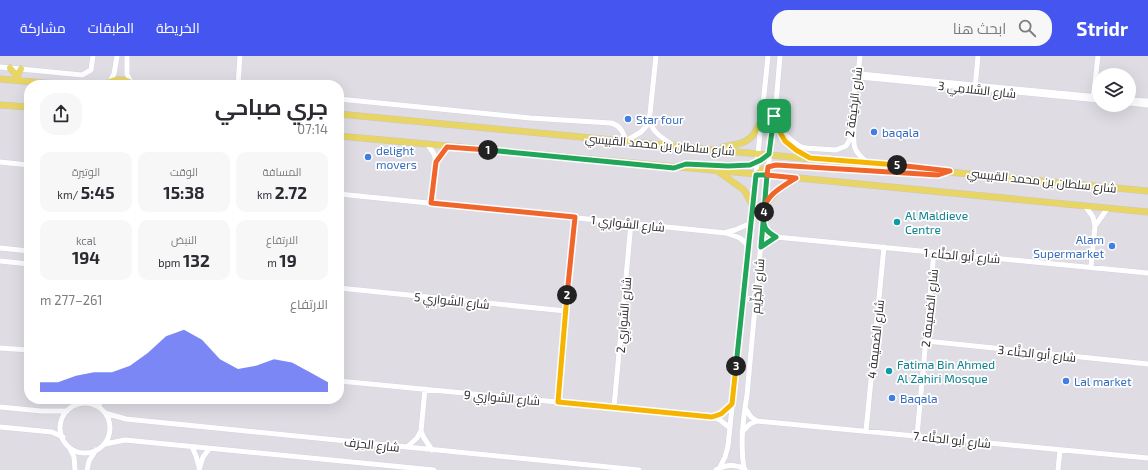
<!DOCTYPE html>
<html lang="ar">
<meta charset="utf-8">
<style>
body{margin:0;font-family:"Exo 2",Cairo,sans-serif;background:#f7f7f7;color:#2b2b33;direction:rtl;height:100vh;display:flex;flex-direction:column;font-size:15px;white-space:nowrap}
*{box-sizing:border-box;margin:0}
p{font-size:13px;color:#7c7c81}
.icon{flex:none;width:22px;height:22px;fill:none;stroke:currentColor;stroke-width:2;stroke-linecap:round;stroke-linejoin:round}
.map{position:relative;flex:1;overflow:hidden;direction:ltr}
.panel{position:absolute;left:24px;top:24px;width:320px;height:324px;display:flex;flex-direction:column;background:#fff;border-radius:16px;box-shadow:0 4px 16px #0002;direction:rtl}
.panel>*{flex:none}
.buttons{position:absolute;left:1092px;top:12px;display:grid;gap:8px}
.buttons a{display:grid;place-items:center;width:44px;height:44px;border-radius:50%;background:#fff;box-shadow:0 4px 16px #0002;font-size:20px}
.pin{position:absolute;display:grid;place-items:center;width:34px;height:34px;color:#fff;margin:-17px;border-radius:8px;box-shadow:0 2px 6px #0006}
.km{position:absolute;width:20px;height:20px;margin:-10px;border-radius:50%;background:#222;color:#fff;font-size:11px;line-height:20px;text-align:center}
.round{display:grid;place-items:center;flex:none;width:42px;height:42px;border-radius:16px;background:#f7f7f7}
.overview{display:flex;align-items:center;justify-content:space-between;height:68px;padding:0 16px}
h1{font-size:22px;font-weight:700;line-height:30px}
.metrics{display:grid;grid-template-columns:repeat(3,1fr);gap:6px;height:68px;padding:4px 16px}
.metrics div{display:grid;align-content:center;border-radius:10px;background:#f7f7f7;text-align:center}
.metrics b{font-size:17px;font-weight:700}
.metrics small{font-size:11px;font-weight:400}
.metrics p{font-size:11px}
.chart{height:112px;padding:8px 16px}
.chart p{display:flex;justify-content:space-between}
.chart svg{width:100%;height:72px;margin-top:4px;fill:#4455f0;opacity:.7}
header{display:flex;align-items:center;gap:24px;box-sizing:border-box;height:56px;padding:0 20px;background:#4455f0;color:#fff}
header strong{font-size:19px}
nav{display:flex;gap:22px;margin-inline-start:auto;font-size:14px}
.search{width:280px;height:36px;background:#f7f7f7;display:flex;align-items:center;gap:10px;box-sizing:border-box;padding:0 14px;border-radius:16px;color:#7c7c81;font-size:15px}
.map>svg:first-child{display:block}
</style>
<header>
<strong>Stridr</strong>
<div class="search"><svg class="icon" aria-label="search" viewBox="0 0 24 24"><circle cx="10" cy="10" r="6"/><path d="M15 15l6 6"/></svg>ابحث هنا</div>
<nav><a>الخريطة</a><a>الطبقات</a><a>مشاركة</a></nav>
</header>
<div class="map">
<svg width="1148" height="414" viewBox="0 0 1148 414">
<rect width="100%" height="100%" fill="#ebe6dc"/>
<!-- industrial -->
<path fill="#dfdce4" fill-rule="evenodd" d="M0,0H1148V414H0ZM1099,19H1129V49H1099ZM29,29H339V343H29Z"/>
<g fill="none" stroke-linecap="round" stroke-linejoin="round">
<!-- minor casing -->
<g stroke="#d2d3e2" stroke-width="6">
<path id="minor" d="M127,0V18L131,26
M860,0L858,18L859,21L1099,44
M0,11L82,19L91,14L93,0
M856,20L860,18L1099,41
M110,25L114,18L117,0
M238,29L240,0
M975,32L978,0
M339,43L530,62L611,67C621,70 623,76 626,85L641,76L649,67L656,0
M1093,43L1098,0
M1129,44L1148,45
M1129,47L1148,49
M777,51L785,78L790,83L799,90L805,92L836,94L846,90L850,83L856,17
M650,64C652,77 663,82 673,89
M854,72C853,91 853,95 868,107
M428,89L434,98L436,106
M0,106L29,109
M339,138L726,177L740,182L748,189
M431,147L436,106L447,91
M1086,151L1093,161L1095,170L1091,211
M763,169L768,176L776,181L1148,217
M1095,170L1107,153
M727,176L735,174L751,167
M761,191L776,181
M0,192L29,195
M0,205L29,208
M339,232L566,255
M926,285L1148,308
M0,292L29,294
M339,325L712,361L720,364L730,372
M425,333L421,375L424,382L432,394
M98,343L100,352
M558,346L575,161
M60 372a25 25 0 1 1 50 0a25 25 0 1 1-50 0Z
M0,351L41,355H67
M614,351L631,167
M745,352L751,361L757,365L1148,402
M105,357L126,363L639,414
M713,361L725,355L731,349
M0,371L52,376L63,381
M866,375L884,191
M742,376L750,368L757,365
M917,380L934,196
M105,388L125,384L434,414
M69,391L74,401L75,414
M192,391L196,400L199,411
M407,391L417,382L421,375
M720,411L725,401L728,390L768,0
M744,413C740,388 743,364 747,339L766,131L776,48L780,0
M87,414L89,405L96,394
M199,414L203,401L209,393
M716,414C726,408 735,408 745,413
M1058,414L1060,394"/>
</g>
<!-- major casing -->
<g stroke="#c8c8c8" stroke-width="7">
<path id="major" d="M10,12L17,20V24
M17,20L21,13
M0,23L67,29
M105,29C114,22 125,22 134,29
M0,49L29,51
M339,58C609,83 879,107 1148,135
M774,60C784,83 785,88 807,101
M339,80L767,119L1148,156
M723,91C733,89 746,88 753,79C756,75 758,69 762,65
M678,110L686,108C713,110 747,117 769,98
M719,116L744,134L752,148
M756,119L763,113L776,109L938,119L950,115
M764,150L778,134L796,122"/>
</g>
<!-- minor -->
<use href="#minor" stroke="#fff" stroke-width="5"/>
<!-- major -->
<use href="#major" stroke="#e9d563" stroke-width="6"/>
</g>
<g fill="none" stroke-linecap="round" stroke-linejoin="round">
<!-- split-1 casing -->
<g stroke="#fff" stroke-width="8">
<path id="split-1" d="M488,94L674,112L686,108L728,110L750,109L761,104L769,98L774,60"/>
</g>
<!-- split-2 casing -->
<g stroke="#fff" stroke-width="8">
<path id="split-2" d="M488,94L447,91L436,106L431,147L575,161L567,239"/>
</g>
<!-- split-3 casing -->
<g stroke="#fff" stroke-width="8">
<path id="split-3" d="M567,239L558,346L712,361L721,358L732,348L736,310"/>
</g>
<!-- split-4 casing -->
<g stroke="#fff" stroke-width="8">
<path id="split-4" d="M736,310L756,119H767L761,191L776,181C763,174 763,169 764,156"/>
</g>
<!-- split-5 casing -->
<g stroke="#fff" stroke-width="8">
<path id="split-5" d="M764,156C764,140 783,130 796,122L767,119L768,111L776,109L792,110L938,119L950,115L897,109"/>
</g>
<!-- split-6 casing -->
<g stroke="#fff" stroke-width="8">
<path id="split-6" d="M774,60L781,78L785,85L796,94L810,102L897,109"/>
</g>
<!-- split-1 -->
<use href="#split-1" stroke="#22a559" stroke-width="5"/>
<!-- split-2 -->
<use href="#split-2" stroke="#f0652b" stroke-width="5"/>
<!-- split-3 -->
<use href="#split-3" stroke="#f5b400" stroke-width="5"/>
<!-- split-4 -->
<use href="#split-4" stroke="#22a559" stroke-width="5"/>
<!-- split-5 -->
<use href="#split-5" stroke="#f0652b" stroke-width="5"/>
<!-- split-6 -->
<use href="#split-6" stroke="#f5b400" stroke-width="5"/>
</g>
<!-- markers -->
<g fill="#3f7fe0" stroke="#fff" stroke-width="1.5">
<circle cx="628" cy="63" r="4"/>
<circle cx="874" cy="76" r="4"/>
<circle cx="368" cy="101" r="4"/>
<circle cx="1112" cy="190" r="4"/>
<circle cx="1066" cy="325" r="4"/>
<circle cx="892" cy="342" r="4"/>
</g>
<g fill="#0f9aa8" stroke="#fff" stroke-width="1.5">
<circle cx="897" cy="166" r="4"/>
<circle cx="889" cy="315" r="4"/>
</g>
<g text-anchor="middle" dominant-baseline="central" stroke-width="3.5" stroke-linejoin="round" paint-order="stroke">
<!-- street labels -->
<g font-size="12" fill="#2a2a2a" stroke="#fff">
<text transform="translate(977 33) rotate(6)">شارع السَّلامِي 3</text>
<text transform="translate(853 46) rotate(-83)">شارع الرخيمَة 2</text>
<text transform="translate(660 88) rotate(5)">شارع سلطان بن محمد القبيسي</text>
<text transform="translate(1042 124) rotate(6)">شارع سلطان بن محمد القبيسي</text>
<text transform="translate(628 167) rotate(6)">شارع السَّوارِي 1</text>
<text transform="translate(962 199) rotate(5)">شارع أبو الحِنَّاء 1</text>
<text transform="translate(757 230) rotate(-85)">شارع الجَزِّيم</text>
<text transform="translate(452 244) rotate(6)">شارع السَّوارِي 5</text>
<text transform="translate(929 252) rotate(-84)">شارع الضميمة 2</text>
<text transform="translate(623 259) rotate(-85)">شارع السَّوارِي 2</text>
<text transform="translate(875 283) rotate(-84)">شارع الضميمة 4</text>
<text transform="translate(1037 297) rotate(6)">شارع أبو الحِنَّاء 3</text>
<text transform="translate(502 341) rotate(5)">شارع السَّوارِي 9</text>
<text transform="translate(952 383) rotate(6)">شارع أبو الحِنَّاء 7</text>
<text transform="translate(372 388) rotate(6)">شارع الحِرَف</text>
</g>
<!-- shop labels -->
<g font-size="12" fill="#366cbe" stroke="#fff" text-anchor="start">
<text x="636" y="63">Star four</text>
<text x="882" y="76">baqala</text>
<text x="376" y="94">delight<tspan x="376" dy="14">movers</tspan></text>
<text x="1104" y="183" text-anchor="end">Alam<tspan x="1104" dy="14">Supermarket</tspan></text>
<text x="1074" y="325">Lal market</text>
<text x="900" y="342">Baqala</text>
</g>
<!-- culture labels -->
<g font-size="12" fill="#0d838f" stroke="#fff" text-anchor="start">
<text x="905" y="159">Al Maldieve<tspan x="905" dy="14">Centre</tspan></text>
<text x="897" y="308">Fatima Bin Ahmed<tspan x="897" dy="14">Al Zahiri Mosque</tspan></text>
</g>
</g>
</svg>
<div class="buttons">
<a><svg class="icon" aria-label="layers" viewBox="0 0 24 24"><path d="M12 4l9 5-9 5-9-5zM3 14l9 5 9-5"/></svg></a>
</div>
<div class="pin" style="left:774px;top:60px;background:#1e9e55"><svg class="icon" aria-label="arrive" viewBox="0 0 24 24"><path d="M6 21V4h12l-3 4 3 4H6"/></svg></div>
<b class="km" style="left:488px;top:94px">1</b>
<b class="km" style="left:567px;top:239px">2</b>
<b class="km" style="left:736px;top:310px">3</b>
<b class="km" style="left:764px;top:156px">4</b>
<b class="km" style="left:897px;top:109px">5</b>
<section class="panel">
<div class="overview"><div><h1>جري صباحي</h1><p>07:14</p></div><a class="round"><svg class="icon" aria-label="share" viewBox="0 0 24 24"><path d="M12 15V3M7 8l5-5 5 5M5 13v7h14v-7"/></svg></a></div>
<div class="metrics">
<div><p>المسافة</p><b>2.72<small> km</small></b></div>
<div><p>الوقت</p><b>15:38</b></div>
<div><p>الوتيرة</p><b>5:45<small> /km</small></b></div>
</div>
<div class="metrics">
<div><p>الارتفاع</p><b>19<small> m</small></b></div>
<div><p>النبض</p><b>132<small> bpm</small></b></div>
<div><p>kcal</p><b>194</b></div>
</div>
<div class="chart"><p><span>الارتفاع</span>261–277 m</p>
<svg viewBox="0 0 160 44" preserveAspectRatio="none"><path d="M0 44V38L10 38L20 34L30 32L40 32L50 28L60 20L70 10L80 6L90 12L100 24L110 30L120 28L130 24L140 26L150 32L160 38V44z"/></svg>
</div>
</section>
</div>
